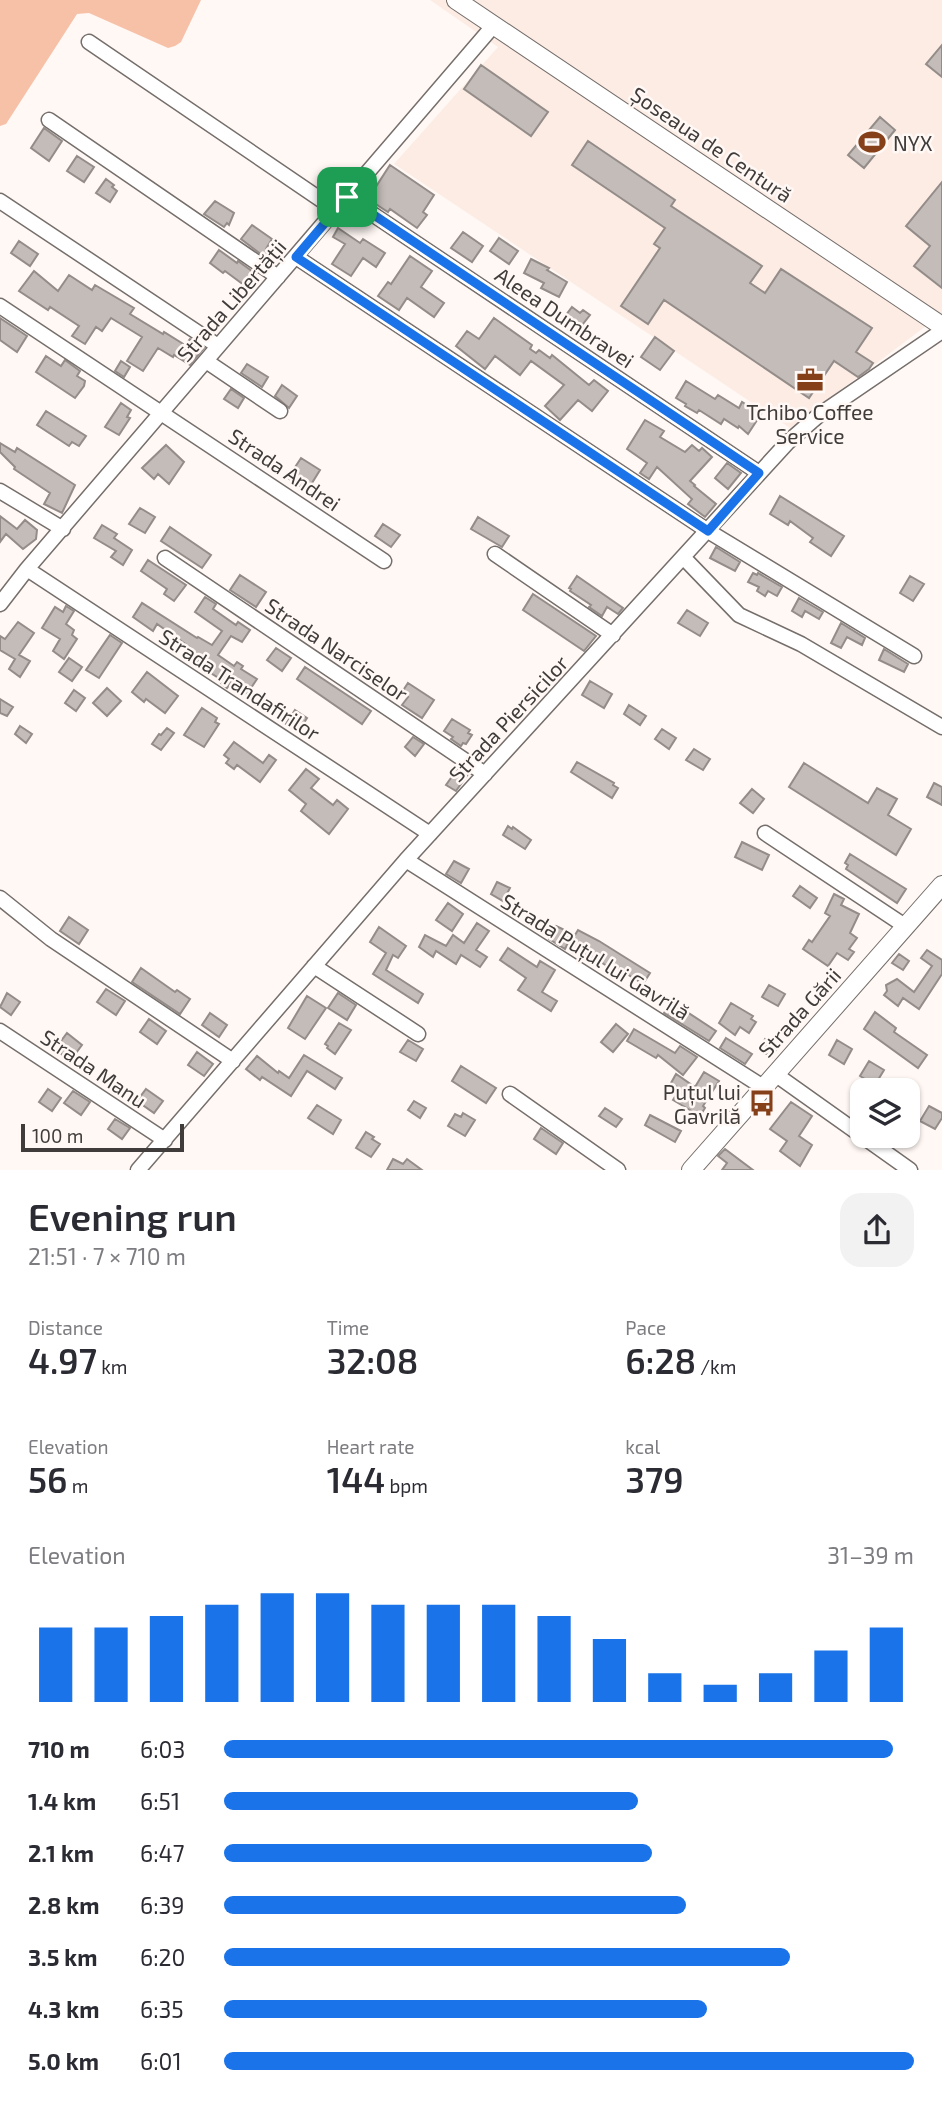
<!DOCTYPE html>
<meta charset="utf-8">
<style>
body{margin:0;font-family:"Exo 2",sans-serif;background:#f2f2f3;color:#2b2b33;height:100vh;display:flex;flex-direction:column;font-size:26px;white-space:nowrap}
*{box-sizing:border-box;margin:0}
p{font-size:23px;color:#7c7c81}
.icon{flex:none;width:38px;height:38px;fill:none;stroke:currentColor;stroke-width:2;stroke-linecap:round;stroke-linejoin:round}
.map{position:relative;height:1170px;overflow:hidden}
.side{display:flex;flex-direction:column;background:#fff;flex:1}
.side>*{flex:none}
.buttons{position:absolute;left:850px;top:1078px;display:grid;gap:14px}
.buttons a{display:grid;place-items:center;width:70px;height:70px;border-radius:14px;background:#fff;box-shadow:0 2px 5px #0004;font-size:35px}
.scale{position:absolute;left:21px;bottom:18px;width:163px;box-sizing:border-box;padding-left:7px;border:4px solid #3f3c3b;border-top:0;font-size:19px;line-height:24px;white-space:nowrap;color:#3f3c3b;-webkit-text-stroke:5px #fff8f5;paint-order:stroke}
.pin{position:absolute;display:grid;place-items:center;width:60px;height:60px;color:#fff;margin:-30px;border-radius:14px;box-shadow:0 4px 10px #0006}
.round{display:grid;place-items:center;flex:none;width:74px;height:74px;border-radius:21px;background:#f2f2f3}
.head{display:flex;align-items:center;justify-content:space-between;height:119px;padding:0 28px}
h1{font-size:38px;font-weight:600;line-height:52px}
.figures{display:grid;grid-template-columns:repeat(3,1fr);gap:10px;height:119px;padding:7px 28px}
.figures div{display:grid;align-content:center}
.figures b{font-size:35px;font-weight:600}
.figures small{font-size:19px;font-weight:400}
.figures p{font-size:19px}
.chart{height:196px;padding:14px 28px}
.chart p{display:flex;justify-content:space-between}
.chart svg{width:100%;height:126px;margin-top:7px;stroke:#1a73e8;stroke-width:6}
ul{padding:0 28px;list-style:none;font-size:23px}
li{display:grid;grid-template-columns:112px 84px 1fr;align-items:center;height:52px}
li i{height:18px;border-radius:9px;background:#1a73e8}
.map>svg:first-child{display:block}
</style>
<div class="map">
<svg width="942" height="1170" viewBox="0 0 942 1170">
<rect width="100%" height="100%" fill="#fff8f5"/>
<!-- built -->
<path fill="#fcece4" d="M430,0H942V314L790,428L394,164L498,47Z"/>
<!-- green -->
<path fill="#f7c1a8" d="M0,0H201L181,42L175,46L168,48L89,13L77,14L6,124L0,126Z"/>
<!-- building -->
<path fill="#c3bcb8" stroke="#938c89" stroke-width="2" d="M942,45V77L926,64Z
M481,65L548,112L531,136L464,89Z
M880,117L895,130L864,168L848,155Z
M44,128L62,141L49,161L31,148Z
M588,141L675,200L671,206L762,266L750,283L765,293L781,269L872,328L856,352L873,363L869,369L858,377L834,361L809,398L664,300L648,324L621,306L660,248L654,244L665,228L572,165Z
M77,156L94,167L84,182L67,171Z
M390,165L434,195L423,212L427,215L417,228L390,209L388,212L368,199Z
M106,179L114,185L112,187L117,191L110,202L96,193Z
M942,182V288L914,266L930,246L906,226Z
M215,201L234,213L229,225L227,223L224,227L204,214Z
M252,225L272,239L266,249L270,254L262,255L241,239Z
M338,228L360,243L363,239L385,253L376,267L363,258L351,276L332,264L345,244L333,237Z
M463,232L483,246L472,262L451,248Z
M499,238L518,251L509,264L490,251Z
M19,241L38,254L30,266L11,253Z
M219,250L237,263L238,261L256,274L248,288L225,271L223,273L210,263Z
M410,256L432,271L421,287L444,303L434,317L407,298L399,310L378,296L388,282L391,284Z
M531,259L549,268L547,270L567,282L559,297L541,288L544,283L524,273Z
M34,271L58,291L69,275L92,290L95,285L134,308L130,314L163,334L164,332L185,345L190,339L204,348L190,365L174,355L173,357L158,348L143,371L127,361L142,337L111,318L102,331L96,327L85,344L72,336L79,326L50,307L48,310L19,291Z
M572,307L580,313L583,310L590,315L575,334L560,323Z
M0,318L27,336L17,352L0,340Z
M494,318L532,345L530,349L536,353L539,350L550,358L552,355L589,385L594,380L608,391L592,411L578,400L560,420L545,406L564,385L531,361L520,375L495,356L485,369L456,346L467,331L479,339Z
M655,337L674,351L660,370L641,357Z
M46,356L61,366L65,360L80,371L77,376L85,381L84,386L75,398L36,372Z
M121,361L130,367L124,377L115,371Z
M247,364L268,377L262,387L241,373Z
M686,381L715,399L718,395L739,408L742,402L761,414L748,434L739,426L738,428L724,419L721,424L699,410L697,413L685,406L686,404L676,398Z
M282,385L297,396L289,408L275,396Z
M231,389L244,398L238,408L224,399Z
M121,403L131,410L127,417L130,418L119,435L105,427Z
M46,411L86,436L79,446L72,442L69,446L37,425Z
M645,420L664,431L660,437L685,452L692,445L699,451L702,448L712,457L690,481L695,485L694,486L716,504L705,517L688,504L692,499L657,467L649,479L640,473L647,463L627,449Z
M0,443L15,452L17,448L75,485L62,513L44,504L50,493L14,469L15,467L0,452Z
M166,445L184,462L169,484L158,474L154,479L142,468Z
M301,458L320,470L307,491L288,478Z
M727,463L741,473L728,489L715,478Z
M780,496L844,536L831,556L810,542L813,538L790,521L788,525L770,514Z
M140,508L155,517L145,533L129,524Z
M0,516L17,529L25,520L37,530L36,539L23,549L6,534L0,542Z
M478,517L509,536L502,547L471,529Z
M383,524L400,535L391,547L375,536Z
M102,525L117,534L114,538L132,550L123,565L111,557L116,551L94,538Z
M170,527L211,555L202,568L161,541Z
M716,547L740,562L735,571L710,558Z
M148,560L186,585L174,601L164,594L167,589L141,571Z
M753,573L757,575L758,573L782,587L777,596L768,591L765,596L757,591L759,587L748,582Z
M240,575L266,592L256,607L230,590Z
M577,576L590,585L623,608L618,614L607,607L602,616L589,607L591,605L570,591L571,589L569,588Z
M910,576L924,584L913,601L900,593Z
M533,594L596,636L584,651L523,610Z
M205,597L216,604L213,609L236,625L238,622L250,630L242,642L231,636L218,655L234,666L237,662L243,666L241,669L257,679L247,694L231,683L227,688L221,683L225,678L222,680L196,664L198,660L188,653L191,648L157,624L153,631L133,617L142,603L197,638L198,637L212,645L222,631L195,612Z
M799,598L823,612L819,619L805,611L802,617L792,611Z
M66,606L74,611L66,624L74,630L72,635L77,639L64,659L53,651L60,639L42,628L55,607L63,612Z
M687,610L708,623L700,636L678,623Z
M18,622L34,633L19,655L30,661L20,677L9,669L15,659L0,650V636L5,639Z
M841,623L865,638L862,645L847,637L841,648L831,643Z
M110,635L122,643L99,678L86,670Z
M276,648L291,658L282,671L267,660Z
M884,649L908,664L904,672L879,660Z
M69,658L82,667L72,681L59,672Z
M305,667L371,711L362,724L297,679Z
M147,672L178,696L165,713L146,699L144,702L132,692Z
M590,681L612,694L604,708L582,695Z
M408,683L434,700L422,718L402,705L408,697L402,692Z
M107,688L121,701L107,716L93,703Z
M74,690L85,698L76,711L65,703Z
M0,699L13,707L7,716L0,713Z
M629,705L646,716L640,725L624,714Z
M202,708L217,718L215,722L219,724L204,747L184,735Z
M295,710L307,718L298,732L286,724Z
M452,719L470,730L468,733L472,735L466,744L463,743L461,746L451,739L453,737L444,731Z
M20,726L32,734L26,743L15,734Z
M167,728L174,733L161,750L152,744L159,734L161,735Z
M662,729L676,738L669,749L655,739Z
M413,737L424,744L415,756L405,747Z
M234,742L263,763L269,755L276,760L260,782L237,765L234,769L226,763L229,759L224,755Z
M694,749L710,759L703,770L686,760Z
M577,762L614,783L613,785L618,788L612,798L571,772Z
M804,763L868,803L877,788L897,799L888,815L911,829L896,855L789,787Z
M458,768L468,774L456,791L446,785Z
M306,769L319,779L311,788L333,805L337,800L348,809L329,834L301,811L306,804L289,790Z
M934,783L942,787V805L927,797Z
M752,789L764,799L753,813L740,803Z
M508,826L512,829L513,827L531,840L525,849L503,835Z
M742,842L769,855L762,870L735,857Z
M850,854L906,889L897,903L846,869L848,865L845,863Z
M454,861L469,869L461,883L446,874Z
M497,882L510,888L503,901L491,894Z
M800,886L817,898L810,908L793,896Z
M834,894L844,899L841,905L859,914L850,933L857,938L849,949L854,952L848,960L837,953L828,966L803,949L809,940L812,942L830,916L825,913Z
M448,903L463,914L452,931L436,920Z
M69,917L88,930L79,944L60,931Z
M477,923L489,931L476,950L487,957L480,967L461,955L456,964L436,951L433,957L419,947L425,935L446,946L453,935L464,943Z
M556,926L575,935L578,930L599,941L650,973L643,984L609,963L607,966L586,953L585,955L567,945L565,949L549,939Z
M379,927L406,946L398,958L393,955L386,970L423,994L418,1003L373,974L386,953L370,942Z
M508,948L537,967L540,961L555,970L542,992L557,1001L551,1011L518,990L526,978L500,960Z
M927,950L942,960V974L919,1009L903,998L898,1006L884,995L887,991L886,985L897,979L914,992L932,966L921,958Z
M899,954L909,961L903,970L892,963Z
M141,968L175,992L177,990L190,999L180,1014L132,982Z
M769,985L785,994L778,1006L762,997Z
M106,989L125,1001L116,1015L97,1002Z
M7,993L20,1002L11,1015L0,1007Z
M338,993L356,1005L347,1020L328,1008Z
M307,996L326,1008L305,1039L288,1028Z
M672,1002L716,1031L709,1041L664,1013Z
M731,1003L753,1016L751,1019L756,1022L749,1033L740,1027L735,1035L719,1023Z
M875,1012L896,1028L894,1032L927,1055L918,1068L864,1029Z
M210,1013L227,1025L219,1037L202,1025Z
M149,1019L166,1031L157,1044L140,1032Z
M339,1023L351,1030L335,1054L327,1048L328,1046L325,1044Z
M616,1024L628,1034L613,1052L601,1042Z
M634,1029L675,1053L680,1046L697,1057L683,1075L658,1055L656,1058L627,1041Z
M67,1033L82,1045L70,1061L59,1052L62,1048L58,1045Z
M726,1038L752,1054L745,1064L720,1048Z
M765,1039L778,1046L772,1057L759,1050Z
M408,1040L423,1049L416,1061L400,1052Z
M837,1040L852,1049L844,1064L829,1055Z
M197,1052L213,1064L204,1076L188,1065Z
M304,1055L342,1078L335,1089L307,1071L291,1096L262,1077L260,1080L246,1069L257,1056L278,1073L279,1071L289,1078Z
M869,1061L884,1070L875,1085L860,1076Z
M461,1066L496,1088L486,1103L452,1081Z
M704,1072L719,1081L703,1106L705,1108L700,1116L673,1100L680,1089L671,1083L676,1074L695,1087Z
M48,1089L61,1098L52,1111L39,1102Z
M146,1089L163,1101L154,1113L137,1101Z
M73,1091L90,1102L81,1115L64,1103Z
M414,1101L426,1108L420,1118L408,1110Z
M791,1102L812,1116L799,1136L812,1145L800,1166L780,1151L787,1141L770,1129Z
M317,1105L341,1120L333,1134L308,1118Z
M929,1106L942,1113V1118L935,1129L920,1121Z
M605,1108L622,1119L616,1127L599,1116Z
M463,1113L475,1120L465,1136L448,1126L455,1114L461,1117Z
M650,1115L681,1131L675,1142L645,1125Z
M115,1119L130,1128L122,1139L108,1129Z
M541,1128L563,1143L556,1154L534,1139Z
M366,1132L374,1137L372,1139L380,1144L371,1157L356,1148Z
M725,1149L753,1170H722L727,1163L718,1156Z
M393,1159L403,1164L407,1159L422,1170H387Z"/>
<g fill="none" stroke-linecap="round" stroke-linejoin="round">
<!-- minor casing -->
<g stroke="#756e6b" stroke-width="17">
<path id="minor" d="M89,42L336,210
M49,120L278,277
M347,197L759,473
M0,201L218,346
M296,257L708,531L914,656
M0,306L384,561
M206,361L280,411
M0,491L63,529
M495,554L613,635
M165,558L485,774
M684,558L739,615L801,644L942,727
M27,569L430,834
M0,604L27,569L494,25
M765,833L905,926
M406,860L763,1087
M0,898L51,939L233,1061
M314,966L418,1034
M0,1031L165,1140
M775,1074L910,1170
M510,1094L618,1170
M138,1170L406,860L788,442L819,415L942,331"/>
</g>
<!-- major casing -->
<g stroke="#756e6b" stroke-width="20">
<path id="major" d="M456,0L942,326
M691,1170L942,885"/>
</g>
<!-- minor -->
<use href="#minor" stroke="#fff" stroke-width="14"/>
<!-- major -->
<use href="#major" stroke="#fff" stroke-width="18"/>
</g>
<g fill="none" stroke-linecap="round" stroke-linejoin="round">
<!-- route casing -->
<g stroke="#fff" stroke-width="14">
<path id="route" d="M347,197L759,473L708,531L296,257Z"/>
</g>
<!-- route -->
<use href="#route" stroke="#1a73e8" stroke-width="9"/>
</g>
<!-- icons -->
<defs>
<g id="stadium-bare" transform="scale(2.1)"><path d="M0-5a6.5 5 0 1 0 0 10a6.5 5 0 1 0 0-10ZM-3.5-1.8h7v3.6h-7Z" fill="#854019" stroke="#fff8f5" stroke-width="2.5" paint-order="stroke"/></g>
<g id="office-bare" transform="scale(2.1)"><path d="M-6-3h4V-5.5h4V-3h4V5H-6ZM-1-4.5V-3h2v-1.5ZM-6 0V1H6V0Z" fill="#854019" stroke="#fff8f5" stroke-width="2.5" paint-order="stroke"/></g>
<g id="bus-bare" transform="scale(2.1)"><path d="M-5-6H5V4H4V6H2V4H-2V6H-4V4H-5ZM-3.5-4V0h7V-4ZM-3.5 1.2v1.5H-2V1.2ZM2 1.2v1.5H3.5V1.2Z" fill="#854019" stroke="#fff8f5" stroke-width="2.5" paint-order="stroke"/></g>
</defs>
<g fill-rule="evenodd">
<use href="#stadium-bare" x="872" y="142"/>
<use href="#office-bare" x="810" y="380"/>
<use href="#bus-bare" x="762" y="1103"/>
</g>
<g text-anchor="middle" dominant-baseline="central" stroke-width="5" stroke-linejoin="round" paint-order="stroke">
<!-- poi labels -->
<g font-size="21" fill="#3f3c3b" stroke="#fff8f5" text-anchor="start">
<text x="893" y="142">NYX</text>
<text x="810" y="411" text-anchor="middle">Tchibo Coffee<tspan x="810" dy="24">Service</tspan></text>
<text x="741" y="1091" text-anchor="end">Puțul lui<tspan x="741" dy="24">Gavrilă</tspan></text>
</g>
<!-- street labels -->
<g font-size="21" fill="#3f3c3b" stroke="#fff8f5">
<text transform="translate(712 144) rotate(34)">Șoseaua de Centură</text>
<text transform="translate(231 300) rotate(-49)">Strada Libertății</text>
<text transform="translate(565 317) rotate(34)">Aleea Dumbravei</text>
<text transform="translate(285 469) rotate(34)">Strada Andrei</text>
<text transform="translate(337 649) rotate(34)">Strada Narciselor</text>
<text transform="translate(240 684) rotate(33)">Strada Trandafirilor</text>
<text transform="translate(508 718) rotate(-47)">Strada Piersicilor</text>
<text transform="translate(596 956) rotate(32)">Strada Puțul lui Gavrilă</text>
<text transform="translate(799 1012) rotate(-48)">Strada Gării</text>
<text transform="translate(94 1068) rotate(34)">Strada Manu</text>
</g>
</g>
</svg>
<div class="buttons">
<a><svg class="icon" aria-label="layers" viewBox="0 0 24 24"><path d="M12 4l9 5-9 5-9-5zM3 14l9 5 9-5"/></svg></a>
</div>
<div class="scale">100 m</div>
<div class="pin" style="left:347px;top:197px;background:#1e9e55"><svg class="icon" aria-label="arrive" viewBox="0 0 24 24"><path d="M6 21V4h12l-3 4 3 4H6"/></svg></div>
</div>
<section class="side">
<div class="head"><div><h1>Evening run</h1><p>21:51 · 7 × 710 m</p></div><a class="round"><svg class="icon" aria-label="share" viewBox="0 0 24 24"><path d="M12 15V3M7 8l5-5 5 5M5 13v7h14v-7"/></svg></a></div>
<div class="figures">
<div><p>Distance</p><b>4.97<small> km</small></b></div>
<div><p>Time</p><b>32:08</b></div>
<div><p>Pace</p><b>6:28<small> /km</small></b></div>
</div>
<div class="figures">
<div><p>Elevation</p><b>56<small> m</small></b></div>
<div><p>Heart rate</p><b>144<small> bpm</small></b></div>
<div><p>kcal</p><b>379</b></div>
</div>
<div class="chart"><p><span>Elevation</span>31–39 m</p>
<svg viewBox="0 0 160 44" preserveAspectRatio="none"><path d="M5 44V18M15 44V18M25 44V14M35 44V10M45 44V6M55 44V6M65 44V10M75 44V10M85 44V10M95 44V14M105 44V22M115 44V34M125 44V38M135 44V34M145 44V26M155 44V18"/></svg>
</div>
<ul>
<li><b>710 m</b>6:03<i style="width:97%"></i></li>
<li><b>1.4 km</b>6:51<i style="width:60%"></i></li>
<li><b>2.1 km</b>6:47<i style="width:62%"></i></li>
<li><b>2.8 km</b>6:39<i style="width:67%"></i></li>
<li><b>3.5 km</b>6:20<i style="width:82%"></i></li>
<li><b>4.3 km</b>6:35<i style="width:70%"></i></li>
<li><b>5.0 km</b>6:01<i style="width:100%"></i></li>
</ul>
</section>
